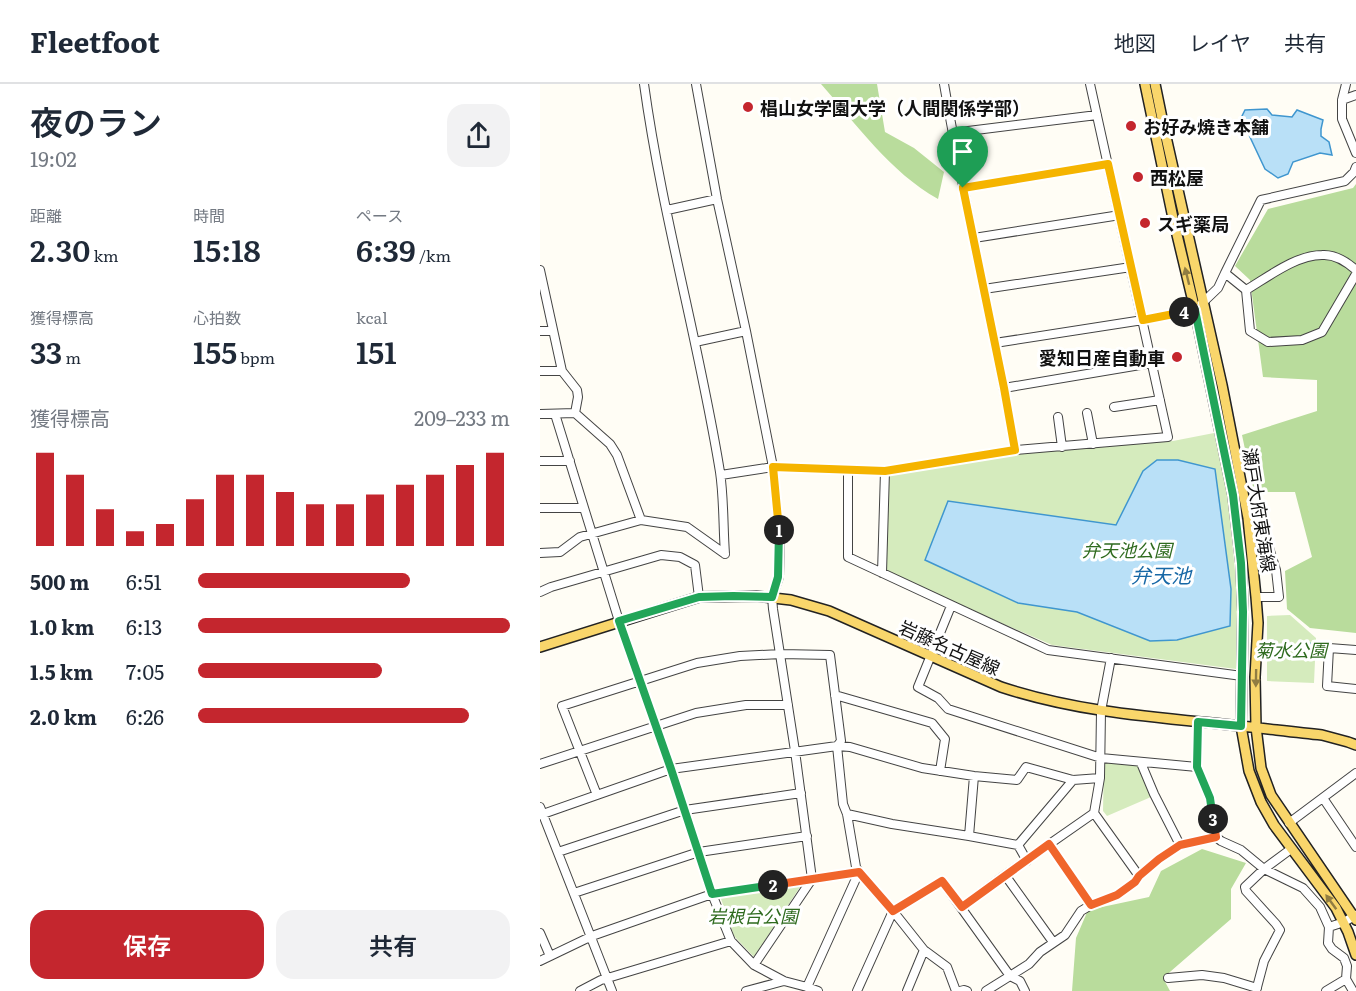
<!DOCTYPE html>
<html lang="ja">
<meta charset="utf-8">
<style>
body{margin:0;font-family:Literata,"Noto Sans JP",serif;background:#f2f2f3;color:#1f2937;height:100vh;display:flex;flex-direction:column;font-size:22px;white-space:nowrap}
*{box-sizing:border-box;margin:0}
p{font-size:20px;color:#747a83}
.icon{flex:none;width:33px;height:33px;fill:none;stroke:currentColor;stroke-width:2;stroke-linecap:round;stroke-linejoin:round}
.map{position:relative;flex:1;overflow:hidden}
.sheet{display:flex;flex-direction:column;background:#fff;width:540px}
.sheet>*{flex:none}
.pin{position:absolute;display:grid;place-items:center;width:51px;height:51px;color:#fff;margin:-62px -26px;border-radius:50% 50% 50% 0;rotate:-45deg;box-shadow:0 0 6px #0007}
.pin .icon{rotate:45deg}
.km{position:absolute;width:30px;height:30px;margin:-15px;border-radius:50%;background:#222;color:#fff;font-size:16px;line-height:30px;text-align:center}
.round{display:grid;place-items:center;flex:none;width:63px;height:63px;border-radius:18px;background:#f2f2f3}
.overview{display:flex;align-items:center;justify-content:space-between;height:102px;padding:0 30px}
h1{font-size:33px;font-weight:600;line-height:45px}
.figures{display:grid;grid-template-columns:repeat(3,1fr);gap:9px;height:102px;padding:6px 30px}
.figures div{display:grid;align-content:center}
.figures b{font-size:30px;font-weight:600}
.figures small{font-size:16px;font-weight:400}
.figures p{font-size:16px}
.chart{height:168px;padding:12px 30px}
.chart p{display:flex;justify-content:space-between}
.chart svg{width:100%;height:108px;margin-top:6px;stroke:#c4262e;stroke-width:6}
.button{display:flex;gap:12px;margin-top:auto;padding:12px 30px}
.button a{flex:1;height:69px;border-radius:18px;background:#c4262e;color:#fff;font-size:24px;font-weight:600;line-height:69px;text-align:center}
.button a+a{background:#f2f2f3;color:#1f2937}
ul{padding:0 30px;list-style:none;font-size:20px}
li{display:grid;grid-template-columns:96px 72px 1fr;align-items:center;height:45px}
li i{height:15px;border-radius:8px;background:#c4262e}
header{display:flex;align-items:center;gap:36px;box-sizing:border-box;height:84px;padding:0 30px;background:#fff;border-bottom:2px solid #e0e1e3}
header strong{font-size:28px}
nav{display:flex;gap:33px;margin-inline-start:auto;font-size:21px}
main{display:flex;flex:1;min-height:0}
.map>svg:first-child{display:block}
</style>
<header>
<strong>Fleetfoot</strong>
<nav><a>地図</a><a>レイヤ</a><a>共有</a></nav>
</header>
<main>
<section class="sheet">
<div class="overview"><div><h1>夜のラン</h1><p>19:02</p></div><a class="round"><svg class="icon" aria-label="share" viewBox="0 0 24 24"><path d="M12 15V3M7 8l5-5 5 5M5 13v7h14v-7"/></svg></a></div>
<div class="figures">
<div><p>距離</p><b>2.30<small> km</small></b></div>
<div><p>時間</p><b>15:18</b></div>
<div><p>ペース</p><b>6:39<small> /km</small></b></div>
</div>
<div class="figures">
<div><p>獲得標高</p><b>33<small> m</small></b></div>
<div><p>心拍数</p><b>155<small> bpm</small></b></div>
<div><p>kcal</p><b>151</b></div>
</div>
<div class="chart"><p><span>獲得標高</span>209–233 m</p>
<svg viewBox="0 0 160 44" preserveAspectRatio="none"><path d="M5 44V6M15 44V15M25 44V29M35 44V38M45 44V35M55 44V25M65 44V15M75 44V15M85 44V22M95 44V27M105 44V27M115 44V23M125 44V19M135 44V15M145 44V11M155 44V6"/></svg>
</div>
<ul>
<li><b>500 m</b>6:51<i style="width:68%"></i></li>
<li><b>1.0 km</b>6:13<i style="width:100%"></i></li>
<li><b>1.5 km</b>7:05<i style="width:59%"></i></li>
<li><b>2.0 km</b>6:26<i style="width:87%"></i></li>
</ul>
<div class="button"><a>保存</a><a>共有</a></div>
</section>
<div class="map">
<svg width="816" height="907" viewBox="0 0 816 907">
<rect width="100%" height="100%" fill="#fffdf5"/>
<!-- green -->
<path fill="#d5ebbd" d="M674,349L687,406L697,507L696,585L512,561L342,487L346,391L473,369L633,357Z
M750,531L776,554L774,599L727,597V532Z
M564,677L599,681L611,713L567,732L563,727Z
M264,797L214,873L194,852L180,812Z"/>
<!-- forest -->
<path fill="#b9dc9c" d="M281,0H337L345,48L374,64L404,88L398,115C350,88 317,41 281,0Z
M816,100V549L770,544L747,525L745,487L772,473L755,408H714L702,351L777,327V296L723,293L710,196L695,182L728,125L813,104Z
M662,765L706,779L691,805V835L623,894L630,907H532L536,854L548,826L609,813L621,787Z"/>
<!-- water -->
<path fill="#b9e0f7" stroke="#3f96cf" stroke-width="1.5" d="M727,25L732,31L752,33L757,26L783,36L781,45V52L789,58L792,71L780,69L753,78L748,90L738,94L725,85L701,34L705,26Z
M617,376H638L675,385L691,505L690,542L637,556L610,557L537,528L478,519L385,476L408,417L576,441L603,387Z"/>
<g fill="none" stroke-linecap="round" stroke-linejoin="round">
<!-- stream -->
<path stroke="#3f96cf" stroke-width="2" d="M759,558L779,561"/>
<!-- minor casing -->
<g stroke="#444" stroke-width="10">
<path id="minor" d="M104,0C122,131 159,258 180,388C184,415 183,443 185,470
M156,0L177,115L206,247L233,383L240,453L239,493L232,513L233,525L255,667L272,795L214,881
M404,0C425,123 454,244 475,366
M806,0L802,16V35L816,69
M802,16L816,11
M412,49L557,31
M423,104L568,80
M127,126L177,115
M434,154L580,131
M0,186L22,287L37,306L38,313L35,329L0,330
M685,189L721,116L805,97L814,88L816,83
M444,205L591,183
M706,206C728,193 756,171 782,171C795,170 807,178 816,186
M0,247H13
M155,258L206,247
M455,259L603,236L655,226L678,204L685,189L706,206L710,247L728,258L762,256L782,248L816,190
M0,287H22
M464,304L612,279
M574,323L620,316
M35,329L70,360L77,371L101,436
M547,329L553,360
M15,330L79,537L131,685L172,810L191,857L214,881L244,897L267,903L278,907
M518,333L522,363
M0,377H30
M308,385V473L508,566L702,592
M181,391L233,383L345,387L475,366L628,353L550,0
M0,424H44
M708,434L719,432L736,486L739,513H716
M0,469L20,468L40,453L101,436L147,443L185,470
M342,489L345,387
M0,508L11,503L121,471L140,473L155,481L159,513
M411,522L378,603L398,614L408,625L561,674L657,683
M816,566L789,564L787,602L816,605
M571,574L561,627L560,694L554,729L599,792
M295,611L392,639L405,655L400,687
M658,638L657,683L670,714L676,753
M601,679L614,710L640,761
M0,680L156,629L206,621H248
M57,711L22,622L157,579L200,572L241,570L290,571L301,657L297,662L303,720L307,730L316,783L319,788L267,903
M783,714L816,763
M0,723L72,907
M307,730L352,740L429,752L478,761
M0,731L131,685L297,662L310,663L382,684L434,692L477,696L486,683L533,696L560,694
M749,739L816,689
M429,752L434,692
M509,760L551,821
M18,768L145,726L261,709
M487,777L478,761L533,696
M465,791L513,858
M34,809L159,768L267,752
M422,823L465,791L554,729
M789,843L788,859L792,865L804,874L807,882L806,895L813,907
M0,849L10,872
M0,877L52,852L172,810L319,788L353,827L384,866L407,883L416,907
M628,894L662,891L684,894L717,904
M40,907L61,896L191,857
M206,907L244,897
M317,907L353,827L402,797L470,892L480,897L485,907
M367,907L384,866
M420,907L424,906L427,907
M446,907L489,880L500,868L525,851L541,827L551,821L577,811L595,798L599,792L619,775L640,761L676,753L681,757L701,766L724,785L763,804L780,823L789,843L804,838L816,831
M716,907L724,877L740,846L736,840L706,807L705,803L724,785L751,765
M786,907L806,895"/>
</g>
<!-- major casing -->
<g stroke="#222" stroke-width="12">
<path id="major" d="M605,0L633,134L655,226L693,411L701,479L703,528L701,642L709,687L721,718L734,741L796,824L808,848L816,871
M615,0L624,44L682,301L708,434L716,513L718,539L715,593L716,643L721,684L731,711L816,836
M0,563L159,513L216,512L251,516L289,527L461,603C537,628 612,633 691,641C721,644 752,648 782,651L808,658L816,661"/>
</g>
<!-- minor -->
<use href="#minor" stroke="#fff" stroke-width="8"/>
<!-- major -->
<use href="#major" stroke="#f9d66b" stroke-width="9"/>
</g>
<!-- one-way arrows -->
<defs><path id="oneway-solid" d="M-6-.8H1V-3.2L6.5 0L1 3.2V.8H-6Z" transform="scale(1.5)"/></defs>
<g fill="#917d42">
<use href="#oneway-solid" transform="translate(647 192) rotate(-104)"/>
<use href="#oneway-solid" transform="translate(716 594) rotate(91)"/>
<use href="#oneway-solid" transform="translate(791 818) rotate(-126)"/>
</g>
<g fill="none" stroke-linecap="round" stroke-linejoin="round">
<!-- split-1 casing -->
<g stroke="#fff" stroke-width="12">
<path id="split-1" d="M239,446L233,383L345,387L475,366L464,304L423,104"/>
</g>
<!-- split-2 casing -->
<g stroke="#fff" stroke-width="12">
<path id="split-2" d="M233,801L172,810L131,685L79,537L159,513L193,512L232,513L238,493L239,446"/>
</g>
<!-- split-3 casing -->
<g stroke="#fff" stroke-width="12">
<path id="split-3" d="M233,801L319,788L353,827L402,797L422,823L509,760L551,821L577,811L595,798L599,792L619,775L640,761L676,753L673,735"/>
</g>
<!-- split-4 casing -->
<g stroke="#fff" stroke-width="12">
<path id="split-4" d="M644,228L655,226L693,411L701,479L703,528L701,642L658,638L657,683L670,714L673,735"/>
</g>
<!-- split-5 casing -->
<g stroke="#fff" stroke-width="12">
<path id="split-5" d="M423,104L568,80L603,236L644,228"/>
</g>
<!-- split-1 -->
<use href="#split-1" stroke="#f5b400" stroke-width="8"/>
<!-- split-2 -->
<use href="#split-2" stroke="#22a559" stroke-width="8"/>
<!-- split-3 -->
<use href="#split-3" stroke="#f0652b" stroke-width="8"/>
<!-- split-4 -->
<use href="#split-4" stroke="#22a559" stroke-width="8"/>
<!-- split-5 -->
<use href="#split-5" stroke="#f5b400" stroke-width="8"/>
</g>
<!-- markers -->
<g fill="#c4262e" stroke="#fff" stroke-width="2">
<circle cx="208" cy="23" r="6"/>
<circle cx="591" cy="42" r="6"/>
<circle cx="598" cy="93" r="6"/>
<circle cx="605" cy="139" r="6"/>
<circle cx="637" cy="273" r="6"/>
</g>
<g text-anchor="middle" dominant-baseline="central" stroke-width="6" stroke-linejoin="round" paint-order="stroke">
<!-- poi labels -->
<g font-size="18" font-weight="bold" fill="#111" stroke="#fff" text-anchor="start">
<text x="220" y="23">椙山女学園大学（人間関係学部）</text>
<text x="603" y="42">お好み焼き本舗</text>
<text x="610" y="93">西松屋</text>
<text x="617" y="139">スギ薬局</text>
<text x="625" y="273" text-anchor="end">愛知日産自動車</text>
</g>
<!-- street labels -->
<g font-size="18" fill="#111" stroke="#fff">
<text transform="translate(720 426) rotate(81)">瀬戸大府東海線</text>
<text transform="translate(410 563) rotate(24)">岩藤名古屋線</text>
</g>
<!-- park labels -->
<g font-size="18" font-style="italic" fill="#2f6b1f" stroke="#fff">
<text x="587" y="465">弁天池公園</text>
<text x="751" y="565">菊水公園</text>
<text x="213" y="831">岩根台公園</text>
</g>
<!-- water labels -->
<g font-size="20" font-style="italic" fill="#1768a6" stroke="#fff">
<text x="621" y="490">弁天池</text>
</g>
</g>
</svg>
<div class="pin" style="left:423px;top:104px;background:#1e9e55"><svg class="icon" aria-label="arrive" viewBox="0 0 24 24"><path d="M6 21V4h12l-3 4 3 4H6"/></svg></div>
<b class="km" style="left:239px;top:446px">1</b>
<b class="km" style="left:233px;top:801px">2</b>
<b class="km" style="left:673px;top:735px">3</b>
<b class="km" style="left:644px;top:228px">4</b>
</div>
</main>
